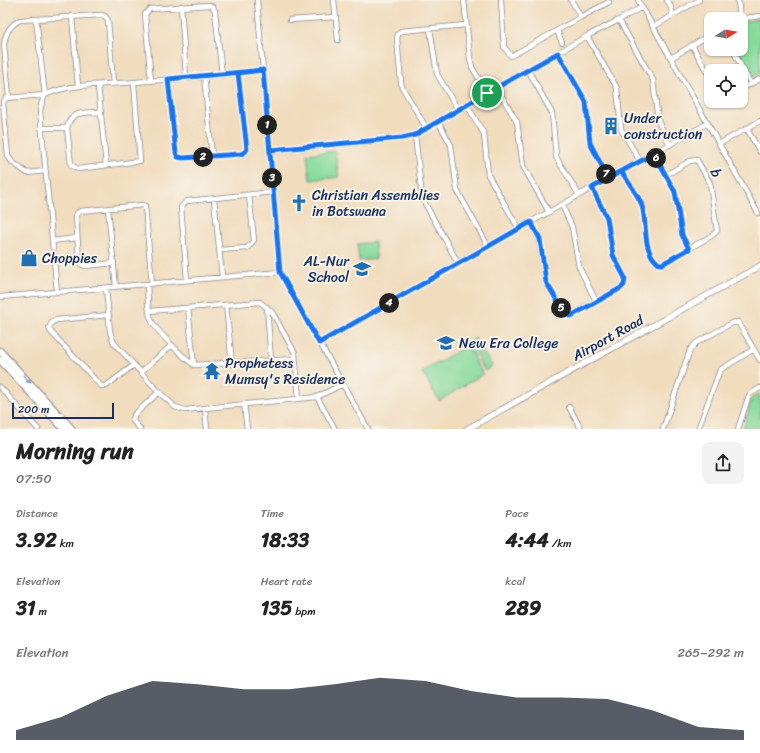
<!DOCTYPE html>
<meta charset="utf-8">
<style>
body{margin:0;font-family:Sriracha,sans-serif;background:#f2f2f2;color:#222;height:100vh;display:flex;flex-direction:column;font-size:15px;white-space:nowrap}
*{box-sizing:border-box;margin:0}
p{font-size:13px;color:#767676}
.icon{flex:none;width:22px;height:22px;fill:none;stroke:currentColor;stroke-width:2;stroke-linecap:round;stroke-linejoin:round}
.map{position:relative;height:429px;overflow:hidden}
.panel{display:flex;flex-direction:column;background:#fff;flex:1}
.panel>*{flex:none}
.needle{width:26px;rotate:79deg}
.controls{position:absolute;left:704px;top:12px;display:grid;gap:8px}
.controls a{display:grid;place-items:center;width:44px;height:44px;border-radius:8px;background:#fff;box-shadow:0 1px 3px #0004;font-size:20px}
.scale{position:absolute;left:12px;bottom:10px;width:102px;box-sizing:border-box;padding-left:4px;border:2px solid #1b2f5e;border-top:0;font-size:11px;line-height:14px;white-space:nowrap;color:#1b2f5e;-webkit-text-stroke:3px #f7f3e8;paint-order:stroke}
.pin{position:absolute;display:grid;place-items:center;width:34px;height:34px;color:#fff;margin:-17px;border:2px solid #fff;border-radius:50%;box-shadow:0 1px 4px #0007}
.km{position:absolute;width:20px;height:20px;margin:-10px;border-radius:50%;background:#222;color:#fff;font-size:11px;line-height:20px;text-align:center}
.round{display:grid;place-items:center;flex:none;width:42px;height:42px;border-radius:8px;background:#f2f2f2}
.summary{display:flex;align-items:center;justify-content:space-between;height:68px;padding:0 16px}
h1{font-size:22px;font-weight:700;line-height:30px}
.stats{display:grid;grid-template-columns:repeat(3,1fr);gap:6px;height:68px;padding:4px 16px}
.stats div{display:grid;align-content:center}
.stats b{font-size:20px;font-weight:700}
.stats small{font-size:11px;font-weight:400}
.stats p{font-size:11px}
.chart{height:112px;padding:8px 16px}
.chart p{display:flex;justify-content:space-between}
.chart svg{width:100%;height:72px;margin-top:4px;fill:#111827;opacity:.7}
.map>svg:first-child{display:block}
</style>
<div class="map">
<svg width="760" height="429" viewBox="0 0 760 429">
<rect width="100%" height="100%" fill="#f7f3e8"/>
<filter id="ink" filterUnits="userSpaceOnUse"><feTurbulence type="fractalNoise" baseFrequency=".025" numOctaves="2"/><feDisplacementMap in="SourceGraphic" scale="8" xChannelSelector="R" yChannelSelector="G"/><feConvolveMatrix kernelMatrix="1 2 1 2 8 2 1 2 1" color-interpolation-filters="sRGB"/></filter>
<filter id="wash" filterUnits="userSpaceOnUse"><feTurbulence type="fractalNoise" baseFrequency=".012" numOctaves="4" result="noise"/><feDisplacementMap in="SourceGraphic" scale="16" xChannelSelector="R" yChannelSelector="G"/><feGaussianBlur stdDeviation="0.9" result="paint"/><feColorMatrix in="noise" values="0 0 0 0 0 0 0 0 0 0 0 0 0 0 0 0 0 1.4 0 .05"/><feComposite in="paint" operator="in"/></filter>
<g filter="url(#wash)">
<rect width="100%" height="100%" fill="#f1dcbe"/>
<!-- green -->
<path fill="#88da9b" stroke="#52847c" d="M760,19V73L755,76H751L737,49H741V22Z
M335,151L339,177L310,180L307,154Z
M375,242L376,259L359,261L357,244Z
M475,338L483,351L475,357L466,344Z
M466,346L483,374L439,401L422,372Z
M484,353L492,366L485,371L477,358Z
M759,394L760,396V426L754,429H743L752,398Z"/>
</g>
<g filter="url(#ink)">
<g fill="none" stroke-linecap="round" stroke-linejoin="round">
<!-- minor casing -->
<g stroke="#86868e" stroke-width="6">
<path id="minor" d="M257,0L280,272L368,429
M334,0L338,40
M464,0L470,58L472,67L487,93
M501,0L504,47L511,56L581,17L571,0
M638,0L758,213
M667,0L670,5L673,15
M738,0L740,19
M181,6L186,77
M72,16L78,86
M581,17L609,2
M36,19L45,95L6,98L3,103L8,156L12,162L27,173L45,171
M739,19L760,16
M290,20L335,17
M619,20L653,80L658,121L670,145
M653,27L699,0
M430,29L437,74L458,110
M557,31L562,42
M587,36L617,88L621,129L640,161
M692,45L711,79
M732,49L751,84
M558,53L586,102L590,143L608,178
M671,58L711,34
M528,70L552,113L556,157L579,195
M204,76L212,156
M168,79L176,153L178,157L183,158L241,154L245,152L247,149L238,73
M151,81L145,14L150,9L209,5L213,7L215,11L222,75
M98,85L106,165
M497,88L517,122L523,166L549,212
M741,89L760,79
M9,97L4,45C5,34 10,25 20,20L101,15L105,16L108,20L113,84
M467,105L484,134L488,175L519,229
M100,112C85,113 71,110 67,128L71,165L78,169L140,161L134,83
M438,121L451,145L457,190L488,246
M41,128H67
M427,129L402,87L401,82L397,39L398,34L401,31L466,25
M747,129L760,152
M415,135L422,198L458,263
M719,144L760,121
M270,151L402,138L415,135L587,36L619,20L642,7
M653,154L675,192L682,235L689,249
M621,171C628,182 638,194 642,206C648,225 641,250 659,264L664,263L713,235L717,231L710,183L698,162L697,160L690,161L666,175
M214,198L222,277
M562,205L572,227L579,267L596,301
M108,209L116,287
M531,222L539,239L546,283L566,315H571L621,288L624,285L625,278L613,255L607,218L592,188
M52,241L77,238
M220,250L247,248L251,244L254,240L249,195
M114,263L85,266L81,264L79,260L76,216L77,213L80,211L143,205L145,206L152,284
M187,280L181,207L187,201L274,192
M147,284C148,295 147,308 151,319C154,329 185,359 194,365L295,359
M106,288L110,332L114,343L159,392L175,407L185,410L317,397L343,384
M57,292L40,111L42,102L45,95C70,83 107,85 135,82C178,79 220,75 263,70
M0,297L280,272
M226,305L232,364
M267,307L271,361
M188,308L194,365
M149,311L260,302L272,312L295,353L299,399
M109,315L56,320L52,322L49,328L51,332L101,386H106L134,365
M319,343L488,246L708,123
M141,372L172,345
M0,387L38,429
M317,397L335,429
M244,404L247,429
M569,407L581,429
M205,408L207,429
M140,429L133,421L134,415L159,392
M663,429L690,350L696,343L732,323L738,322L760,360
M698,429L720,370L754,349
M738,429L748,398L750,394L760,388"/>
</g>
<!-- major casing -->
<g stroke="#86868e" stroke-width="7">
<path id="major" d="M467,429L760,266"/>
</g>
<!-- highway casing -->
<g stroke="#86868e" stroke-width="8">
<path id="highway" d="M0,351L72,429
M0,360L64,429"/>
</g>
<!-- minor -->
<use href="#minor" stroke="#fff" stroke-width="4.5"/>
<!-- major -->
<use href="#major" stroke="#fff" stroke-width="5.5"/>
<!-- highway -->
<use href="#highway" stroke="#fff" stroke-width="6"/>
</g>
<!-- one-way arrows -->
<defs><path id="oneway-solid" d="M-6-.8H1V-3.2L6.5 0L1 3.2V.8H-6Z"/></defs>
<use fill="#8d97ae" href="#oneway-solid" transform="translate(27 379) rotate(47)"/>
</g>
<g fill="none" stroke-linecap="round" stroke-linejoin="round" filter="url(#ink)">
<!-- route casing -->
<g stroke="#fff" stroke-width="8">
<path id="route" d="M487,93L415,135L402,138L270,150L263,70L168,79L176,153L178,157L183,158L241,154L245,152L247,149L238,73L263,70L280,272L319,343L531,222L540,239L546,282L566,315L571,316L621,288L624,285L625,278L613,255L607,218L592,188C612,176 633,165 654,154L675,192L682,235L689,249L662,264H659C641,250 648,225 642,206C639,195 627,181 621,171L608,178L590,143L586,102L558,53L487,93"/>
</g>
<!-- route -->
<use href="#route" stroke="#1a73e8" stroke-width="5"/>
</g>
<!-- icons -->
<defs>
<g id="building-bare" transform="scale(1.38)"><path d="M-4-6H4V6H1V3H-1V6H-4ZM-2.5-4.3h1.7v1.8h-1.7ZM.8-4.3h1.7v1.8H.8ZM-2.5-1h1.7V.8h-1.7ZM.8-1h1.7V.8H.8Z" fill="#1f6fb2" stroke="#f7f3e8" stroke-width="2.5" paint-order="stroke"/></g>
<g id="church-bare" transform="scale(1.38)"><path d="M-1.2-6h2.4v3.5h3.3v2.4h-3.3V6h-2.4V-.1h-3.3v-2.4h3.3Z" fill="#1f6fb2" stroke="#f7f3e8" stroke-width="2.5" paint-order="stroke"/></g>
<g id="shop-bare" transform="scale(1.38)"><path d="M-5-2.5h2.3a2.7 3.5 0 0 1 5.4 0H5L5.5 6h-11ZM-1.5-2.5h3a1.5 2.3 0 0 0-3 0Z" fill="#1f6fb2" stroke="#f7f3e8" stroke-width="2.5" paint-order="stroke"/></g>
<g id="school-bare" transform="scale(1.38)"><path d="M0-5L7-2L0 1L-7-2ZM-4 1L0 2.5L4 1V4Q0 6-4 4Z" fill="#1f6fb2" stroke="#f7f3e8" stroke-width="2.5" paint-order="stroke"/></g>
<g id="university-bare" transform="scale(1.38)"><path d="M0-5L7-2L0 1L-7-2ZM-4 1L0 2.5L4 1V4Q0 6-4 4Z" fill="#1f6fb2" stroke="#f7f3e8" stroke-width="2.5" paint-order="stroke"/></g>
<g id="temple-bare" transform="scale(1.38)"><path d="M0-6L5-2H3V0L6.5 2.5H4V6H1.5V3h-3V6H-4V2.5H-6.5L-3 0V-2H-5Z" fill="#1f6fb2" stroke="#f7f3e8" stroke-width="2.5" paint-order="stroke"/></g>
</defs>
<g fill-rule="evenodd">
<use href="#building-bare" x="611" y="126"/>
<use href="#church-bare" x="299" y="203"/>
<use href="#shop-bare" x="29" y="258"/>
<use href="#school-bare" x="362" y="269"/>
<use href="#university-bare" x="446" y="343"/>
<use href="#temple-bare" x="212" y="371"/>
</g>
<g text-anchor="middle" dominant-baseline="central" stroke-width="4" stroke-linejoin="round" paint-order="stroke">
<!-- poi labels -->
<g font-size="14" fill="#1b2f5e" stroke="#f7f3e8" text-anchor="start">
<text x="624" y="118">Under<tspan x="624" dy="16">construction</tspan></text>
<text x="312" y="195">Christian Assemblies<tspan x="312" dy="16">in Botswana</tspan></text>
<text x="42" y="258">Choppies</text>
<text x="349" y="261" text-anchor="end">AL-Nur<tspan x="349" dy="16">School</tspan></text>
<text x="459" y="343">New Era College</text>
<text x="225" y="363">Prophetess<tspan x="225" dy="16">Mumsy's Residence</tspan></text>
</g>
<!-- street labels -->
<g font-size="14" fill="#1b2f5e" stroke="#f7f3e8">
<text transform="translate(716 173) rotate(66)">b</text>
<text transform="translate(608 338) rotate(-29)">Airport Road</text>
</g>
</g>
</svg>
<div class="controls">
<a><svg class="needle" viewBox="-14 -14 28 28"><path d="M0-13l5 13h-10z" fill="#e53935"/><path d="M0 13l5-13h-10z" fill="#767676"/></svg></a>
<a><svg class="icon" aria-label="locate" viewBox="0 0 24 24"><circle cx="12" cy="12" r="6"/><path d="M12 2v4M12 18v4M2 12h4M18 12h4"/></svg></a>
</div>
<div class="scale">200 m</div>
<div class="pin" style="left:487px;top:93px;background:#1e9e55"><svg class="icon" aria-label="arrive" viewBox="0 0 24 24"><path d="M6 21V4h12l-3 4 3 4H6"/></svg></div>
<b class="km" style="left:267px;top:125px">1</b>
<b class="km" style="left:203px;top:157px">2</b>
<b class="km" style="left:272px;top:178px">3</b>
<b class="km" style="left:389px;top:303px">4</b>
<b class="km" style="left:561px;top:308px">5</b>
<b class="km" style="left:656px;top:158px">6</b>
<b class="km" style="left:606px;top:174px">7</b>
</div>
<section class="panel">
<div class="summary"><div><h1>Morning run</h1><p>07:50</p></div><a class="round"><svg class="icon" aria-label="share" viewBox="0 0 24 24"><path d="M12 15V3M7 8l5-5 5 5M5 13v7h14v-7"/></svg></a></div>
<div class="stats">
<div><p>Distance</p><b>3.92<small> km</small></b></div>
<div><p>Time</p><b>18:33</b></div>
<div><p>Pace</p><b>4:44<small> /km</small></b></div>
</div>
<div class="stats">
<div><p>Elevation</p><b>31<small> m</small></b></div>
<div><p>Heart rate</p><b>135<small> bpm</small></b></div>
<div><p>kcal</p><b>289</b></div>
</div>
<div class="chart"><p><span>Elevation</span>265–292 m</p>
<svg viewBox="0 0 160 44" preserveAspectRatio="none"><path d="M0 44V38L10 30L20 17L30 8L40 10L50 13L60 13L70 10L80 6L90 8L100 14L110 18L120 18L130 19L140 26L150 36L160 38V44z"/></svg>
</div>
</section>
